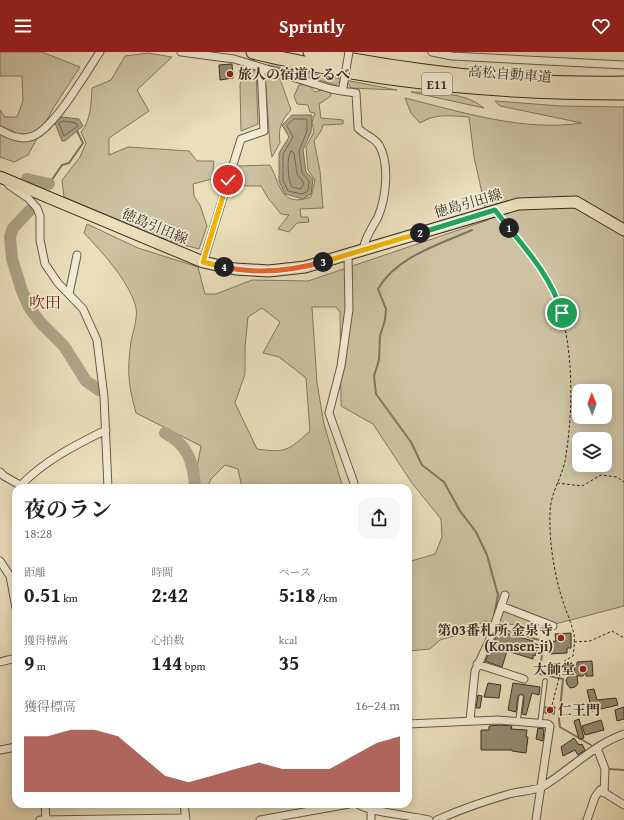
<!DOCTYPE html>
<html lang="ja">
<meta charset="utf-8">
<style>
body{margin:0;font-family:"Gentium Book Plus","Noto Serif JP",serif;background:#f6f6f6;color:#202124;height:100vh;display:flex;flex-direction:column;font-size:15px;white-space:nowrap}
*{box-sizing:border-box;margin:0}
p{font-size:13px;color:#757577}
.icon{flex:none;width:22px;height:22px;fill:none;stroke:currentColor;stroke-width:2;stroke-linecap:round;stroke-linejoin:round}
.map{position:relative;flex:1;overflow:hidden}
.side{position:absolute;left:12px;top:432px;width:400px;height:324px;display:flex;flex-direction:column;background:#fff;border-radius:12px;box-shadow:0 2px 10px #0003}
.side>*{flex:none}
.needle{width:26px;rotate:359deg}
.controls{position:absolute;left:572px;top:332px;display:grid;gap:8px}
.controls a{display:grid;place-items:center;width:40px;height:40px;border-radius:8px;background:#fff;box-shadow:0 2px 10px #0003;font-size:20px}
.pin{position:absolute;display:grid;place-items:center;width:34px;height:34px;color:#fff;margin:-17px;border:2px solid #fff;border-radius:50%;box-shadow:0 1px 4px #0007}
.km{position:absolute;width:20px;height:20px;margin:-10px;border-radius:50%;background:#222;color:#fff;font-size:11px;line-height:20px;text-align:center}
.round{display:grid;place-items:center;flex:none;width:42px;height:42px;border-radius:12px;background:#f6f6f6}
.overview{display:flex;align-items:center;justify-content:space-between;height:68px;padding:0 12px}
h1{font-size:22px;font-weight:700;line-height:30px}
.figures{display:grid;grid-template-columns:repeat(3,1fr);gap:6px;height:68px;padding:4px 12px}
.figures div{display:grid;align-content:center}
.figures b{font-size:20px;font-weight:700}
.figures small{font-size:11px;font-weight:400}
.figures p{font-size:11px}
.chart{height:112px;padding:8px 12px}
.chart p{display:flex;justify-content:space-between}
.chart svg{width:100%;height:72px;margin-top:4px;fill:#8f2418;opacity:.7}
header{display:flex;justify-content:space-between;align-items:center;height:52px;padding:0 12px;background:#8f2418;color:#fff;font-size:18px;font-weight:700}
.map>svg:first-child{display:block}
</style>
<header><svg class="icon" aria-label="menu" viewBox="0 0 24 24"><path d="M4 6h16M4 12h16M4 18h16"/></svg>Sprintly<svg class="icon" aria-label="heart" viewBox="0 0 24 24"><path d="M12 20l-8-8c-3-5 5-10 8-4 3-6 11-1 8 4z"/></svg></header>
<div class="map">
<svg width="624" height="768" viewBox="0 0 624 768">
<rect width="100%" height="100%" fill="#ebdfbb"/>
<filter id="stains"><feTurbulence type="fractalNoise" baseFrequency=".005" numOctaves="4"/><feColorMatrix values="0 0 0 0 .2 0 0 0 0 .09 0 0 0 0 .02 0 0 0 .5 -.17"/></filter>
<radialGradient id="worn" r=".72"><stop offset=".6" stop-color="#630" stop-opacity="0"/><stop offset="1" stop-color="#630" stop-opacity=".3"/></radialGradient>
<!-- green -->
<path fill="#ccc1a1" stroke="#827862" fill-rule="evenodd" d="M0,0H42L80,15L54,55L28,103L14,110L0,105V58L5,65H17L23,49L22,24H0Z
M148,1L172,5L137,38L149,59L109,86V103L128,95L189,99L197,109H214L212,127L193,132L194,144L200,153L207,174L199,197L169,189L64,145L62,128L80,105L86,91L81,80C91,68 91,52 92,36L111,28L125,4Z
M268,13L397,38L351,36L348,31L340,29L336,33Z
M245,16L256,19L258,72L241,79L240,33Z
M265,23L280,27L291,58C281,69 278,76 280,91L272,105L270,94Z
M308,32L315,40L325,37L330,40L331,44L319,52L321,66L343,68V72L323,73L321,79L314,89L320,119L323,156L300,157L301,165H308L309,170L297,171L289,180L278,177L289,163L281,162L268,146L261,134H233L238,114L270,113C281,133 280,156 311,145L315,128L308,118L306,95L314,80L312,70L315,61L310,60L308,53L297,52L294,44L299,33Z
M411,40C435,41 465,40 484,56Z
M405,46C462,60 523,80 582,71L500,54L495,49L561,54L624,55V554L540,576L484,569L465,581L440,588L430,597L408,599V510L435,502L442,485L441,467L412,431L373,372L341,354L340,260L336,255H312L317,331L324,372L343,436H242L238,417L225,413L211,427L207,436H193L201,394L136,361C128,333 127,318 131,289C133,280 138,265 136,256C130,230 102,200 84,181L87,172L138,196L198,215L205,242H216L252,228L308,229L488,168L474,105L469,65C451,64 436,61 420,71L411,61ZM262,256L280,270L263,301L279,305L306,326L310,379C288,399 286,401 257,397L235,351L245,322V295L248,265ZM579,339H605V365H579ZM579,387H605V413H579Z"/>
<!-- water -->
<path fill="#aea387" stroke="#7e745f" d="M292,63H312L311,80L303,98L306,120L313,127L311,142L303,147L285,142L279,129V101L289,85L282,73Z
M62,65L79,67L83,74L65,89H62L55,71L57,67Z"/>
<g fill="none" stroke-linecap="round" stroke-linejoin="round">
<!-- shore -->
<path stroke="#726855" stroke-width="1" d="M294,67H306L307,69V79L299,99L302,121L309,129L308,139L302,142L288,139L283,128V102L293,85L287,74Z
M63,69L76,71L78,74L64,84L59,72Z
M291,99L294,101L297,122L304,131L301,137L292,135C288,128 286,106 291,99Z"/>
<!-- stream -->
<path stroke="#7e745f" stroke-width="2" d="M49,132L62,113L69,111L83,91L77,79
M472,178C440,192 396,205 378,237L386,257L385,268L380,284L379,308L374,324L376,342L411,390L422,413L444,430L460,459L476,480L487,503L498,543L493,569
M496,575L539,588
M542,601L540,622L563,627L559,668L560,675L591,693
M608,717L624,718"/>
<!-- river -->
<path stroke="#aea387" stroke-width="12" d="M27,127L49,132
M30,158L13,176L10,185L12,207L22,239L29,255L40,270L64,294L86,329L99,338
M165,381C188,392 194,412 195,436"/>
</g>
<!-- building -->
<path fill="#958a72" stroke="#372e23" d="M232,12L233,26L220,28L219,13Z
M498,579L533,589L532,591L539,593L535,604L533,603V607L507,599L502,615L485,609L491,598Z
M571,581V596H567V601L549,602L550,597H548V590L556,589L555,582Z
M592,609L593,624H586V620L583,624H577L578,632L575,635L570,636L567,632L566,628L569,624H575L574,613H577V610Z
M488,631L501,633L499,646L484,645Z
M513,631L540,635L539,643L532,641L526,663L522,662L524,645L522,642L518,644L516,660L508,658Z
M594,637L597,648L616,646L618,653L592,659L587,638Z
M478,643L482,644L480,656H476Z
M545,655H555L554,662L545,661Z
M624,655V667L617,669L615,658Z
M579,667L584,686L579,687L574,669Z
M601,668L604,678L585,683L582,674Z
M501,673L512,674L511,677L527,678L526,685H528L526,701L512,699V698H481V678H489V674Z
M538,676L544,677L543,689L536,687Z
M574,686L579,693L582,692L585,698L578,703L575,698L563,704L561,695Z"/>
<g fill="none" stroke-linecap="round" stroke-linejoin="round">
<!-- lane casing -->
<g stroke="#645a49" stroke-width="5.5">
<path id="lane" d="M518,669L521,645
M540,671L545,629"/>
</g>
<!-- street casing -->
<g stroke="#645a49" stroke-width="9">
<path id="street" d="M181,0L234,7L331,37L342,39
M432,0L452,4L624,13
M343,35L342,39L356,41L358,76C364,83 374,85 379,93C390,112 386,146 378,165C372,176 365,185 363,198
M0,78C10,83 19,88 30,85C52,81 86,20 100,0
M9,133L28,146L37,156L40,164V188L45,212L58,231L83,257L97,288L104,345L108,436
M348,203L349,257L341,314L329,361L354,431V436
M203,210L241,87L264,79L261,16
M69,242L77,203
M0,420L4,424L25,436
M20,434C44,409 75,393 106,378
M0,509L10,524L16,556
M501,554L553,574
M0,610L16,606
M477,612L524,627
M470,668L475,619L489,589L505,543
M408,672L498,668L548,672L550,674L536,768
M597,696L605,717L604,741
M0,698L16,695
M45,752L46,768
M184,752L186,768
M358,752C371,761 410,763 429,768
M40,768L181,766L186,768
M260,768L349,752
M371,768V759
M437,768C461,757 485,749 509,742C519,739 533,739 542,735C570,718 593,693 624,682
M587,768L595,745L600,738L624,753"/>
</g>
<!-- primary casing -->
<g stroke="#372e23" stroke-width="13">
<path id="primary" d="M0,125L203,210L235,217L269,219L305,215L518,152L576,150L624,178"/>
</g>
<!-- highway casing -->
<g stroke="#372e23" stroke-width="15">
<path id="highway" d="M253,0C271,5 291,8 309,12C413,34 518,41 624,41
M310,0C415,21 517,33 624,31"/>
</g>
<!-- path -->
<path stroke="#372e23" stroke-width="1" stroke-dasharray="3 2" stroke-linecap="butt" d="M502,167C519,188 539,209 551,233C574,281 574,351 566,403C564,423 550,440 550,461C549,485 553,513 559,536C563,552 570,567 574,582C575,589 574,597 573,604L563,610L549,665
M557,431L582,434L601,423L617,425L624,430
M574,590L590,589L612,579L624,586"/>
<!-- lane -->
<use href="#lane" stroke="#f2ead3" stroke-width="3.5"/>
<!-- street -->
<use href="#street" stroke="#f2ead3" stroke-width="7"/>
<!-- primary -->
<use href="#primary" stroke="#ebdfbb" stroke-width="11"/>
<!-- highway -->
<use href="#highway" stroke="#ebdfbb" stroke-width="13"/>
<!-- street-bridge casing -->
<g stroke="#645a49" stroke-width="9" stroke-linecap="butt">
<path id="street-bridge" d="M343,35L349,0"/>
</g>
<!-- street-bridge -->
<use href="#street-bridge" stroke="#f2ead3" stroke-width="7"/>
</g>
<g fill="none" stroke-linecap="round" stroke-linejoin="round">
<!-- split-1 casing -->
<g stroke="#fff" stroke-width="8">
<path id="split-1" d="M509,176C531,203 552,228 562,261"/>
</g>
<!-- split-2 casing -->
<g stroke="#fff" stroke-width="8">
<path id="split-2" d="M420,181L495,158L509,176"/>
</g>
<!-- split-3 casing -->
<g stroke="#fff" stroke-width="8">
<path id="split-3" d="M323,210L420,181"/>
</g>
<!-- split-4 casing -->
<g stroke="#fff" stroke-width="8">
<path id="split-4" d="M224,215C256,222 291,219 323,210"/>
</g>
<!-- split-5 casing -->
<g stroke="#fff" stroke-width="8">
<path id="split-5" d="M224,215L203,210L228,128"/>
</g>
<!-- split-1 -->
<use href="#split-1" stroke="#22a559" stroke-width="5"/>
<!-- split-2 -->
<use href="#split-2" stroke="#22a559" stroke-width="5"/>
<!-- split-3 -->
<use href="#split-3" stroke="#f5b400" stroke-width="5"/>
<!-- split-4 -->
<use href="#split-4" stroke="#f0652b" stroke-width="5"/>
<!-- split-5 -->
<use href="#split-5" stroke="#f5b400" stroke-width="5"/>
</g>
<!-- markers -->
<g fill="#8f2418" stroke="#f2ead3" stroke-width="1.5">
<circle cx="230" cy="22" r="4"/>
<circle cx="561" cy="586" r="4"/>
<circle cx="583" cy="617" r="4"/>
<circle cx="550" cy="658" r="4"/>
</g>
<g text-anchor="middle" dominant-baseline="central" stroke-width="3.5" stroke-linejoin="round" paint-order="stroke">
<!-- shield labels -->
<rect fill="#f2ead3" stroke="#6f6658" stroke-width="1" x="422" y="21" width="30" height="22" rx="3"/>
<g font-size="13" font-weight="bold" fill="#372e23">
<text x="437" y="32">E11</text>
</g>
<!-- poi labels -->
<g font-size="14" font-weight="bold" fill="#372e23" stroke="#f2ead3" text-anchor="start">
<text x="238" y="22">旅人の宿道しるべ</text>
<text x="553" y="578" text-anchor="end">第03番札所 金泉寺<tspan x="553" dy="16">(Konsen-ji)</tspan></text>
<text x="575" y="617" text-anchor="end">大師堂</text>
<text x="558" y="658">仁王門</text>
</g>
<!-- street labels -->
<g font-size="14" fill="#372e23" stroke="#f2ead3">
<text transform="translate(510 22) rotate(4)">高松自動車道</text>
<text transform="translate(468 151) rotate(-16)">徳島引田線</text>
<text transform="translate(155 174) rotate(23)">徳島引田線</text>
</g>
<!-- quarter labels -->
<g font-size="16" fill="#7a1f14" stroke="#f2ead3">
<text x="45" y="250">吹田</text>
</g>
</g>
<rect width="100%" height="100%" filter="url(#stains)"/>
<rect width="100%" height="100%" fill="url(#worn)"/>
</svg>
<div class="controls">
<a><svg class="needle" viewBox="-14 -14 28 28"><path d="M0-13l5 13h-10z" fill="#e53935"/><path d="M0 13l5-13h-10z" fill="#757577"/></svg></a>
<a><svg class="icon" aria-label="layers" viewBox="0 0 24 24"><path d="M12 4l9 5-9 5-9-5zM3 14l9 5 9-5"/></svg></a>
</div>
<div class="pin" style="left:562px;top:261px;background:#1e9e55"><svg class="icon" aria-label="arrive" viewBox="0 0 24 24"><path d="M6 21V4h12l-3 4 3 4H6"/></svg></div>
<div class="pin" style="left:228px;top:128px;background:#d93025"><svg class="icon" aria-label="check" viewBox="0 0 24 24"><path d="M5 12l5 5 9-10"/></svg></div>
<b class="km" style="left:509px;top:176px">1</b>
<b class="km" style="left:420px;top:181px">2</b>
<b class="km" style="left:323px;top:210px">3</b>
<b class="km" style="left:224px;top:215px">4</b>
<section class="side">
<div class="overview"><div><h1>夜のラン</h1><p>18:28</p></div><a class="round"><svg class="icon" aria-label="share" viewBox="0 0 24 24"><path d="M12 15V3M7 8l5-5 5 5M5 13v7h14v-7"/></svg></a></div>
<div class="figures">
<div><p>距離</p><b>0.51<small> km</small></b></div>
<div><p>時間</p><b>2:42</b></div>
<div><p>ペース</p><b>5:18<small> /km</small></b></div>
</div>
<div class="figures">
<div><p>獲得標高</p><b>9<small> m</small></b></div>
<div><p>心拍数</p><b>144<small> bpm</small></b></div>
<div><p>kcal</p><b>35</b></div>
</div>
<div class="chart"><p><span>獲得標高</span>16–24 m</p>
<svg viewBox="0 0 160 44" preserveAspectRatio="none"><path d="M0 44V10L10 10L20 6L30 6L40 10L50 22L60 34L70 38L80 34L90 30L100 26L110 30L120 30L130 30L140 22L150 14L160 10V44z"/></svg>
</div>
</section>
</div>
